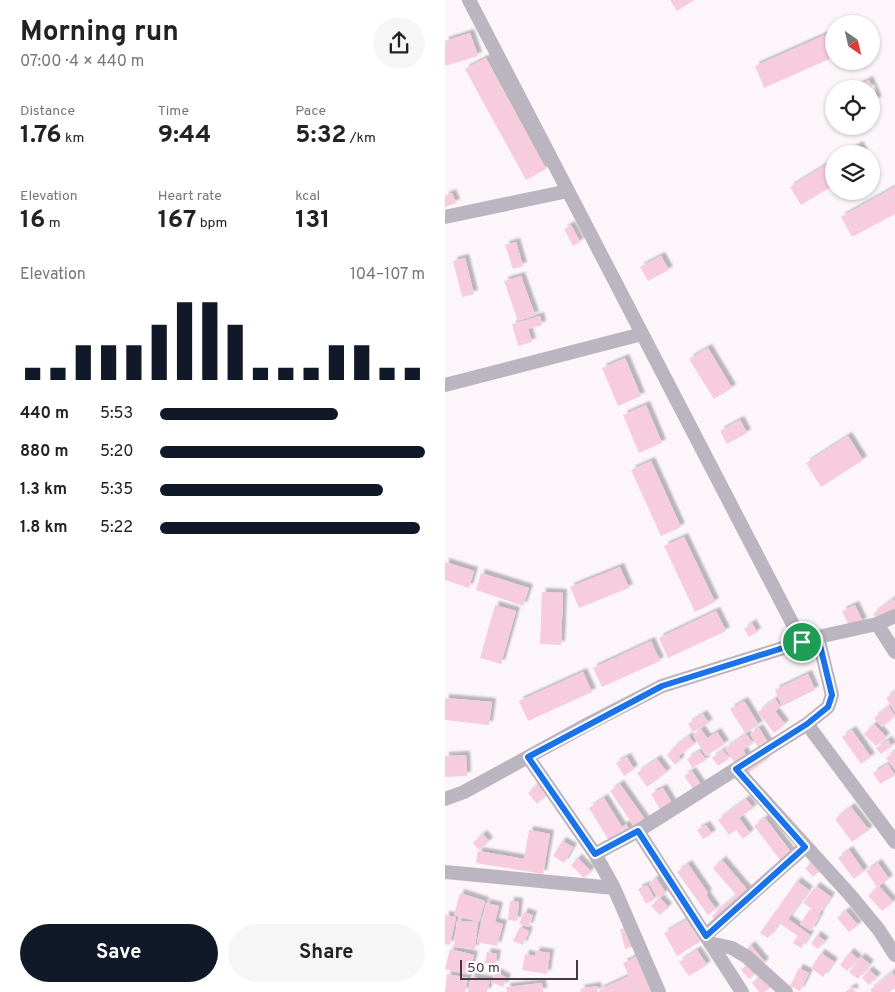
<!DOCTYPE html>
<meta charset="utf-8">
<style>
body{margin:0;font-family:Overpass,sans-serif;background:#f6f6f6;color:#222;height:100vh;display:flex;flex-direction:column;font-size:19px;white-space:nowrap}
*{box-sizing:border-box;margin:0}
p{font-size:16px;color:#767676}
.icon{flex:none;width:28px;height:28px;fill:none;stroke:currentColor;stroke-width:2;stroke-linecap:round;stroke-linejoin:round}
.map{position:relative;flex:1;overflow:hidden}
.sheet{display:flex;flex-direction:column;background:#fff;width:445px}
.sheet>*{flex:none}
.needle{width:32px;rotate:146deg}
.tools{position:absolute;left:380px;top:15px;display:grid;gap:10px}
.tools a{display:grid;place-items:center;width:55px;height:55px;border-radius:50%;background:#fff;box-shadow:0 1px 4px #0004;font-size:25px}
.scale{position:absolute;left:15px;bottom:12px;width:118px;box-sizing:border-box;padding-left:5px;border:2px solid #443942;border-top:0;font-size:14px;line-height:18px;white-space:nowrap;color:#443942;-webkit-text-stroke:4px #fff;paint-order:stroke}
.pin{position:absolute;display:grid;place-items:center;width:42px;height:42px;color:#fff;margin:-21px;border:2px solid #fff;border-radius:50%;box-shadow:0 1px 5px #0007}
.round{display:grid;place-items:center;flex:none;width:52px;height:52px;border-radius:26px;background:#f6f6f6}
.summary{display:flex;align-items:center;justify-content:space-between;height:85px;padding:0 20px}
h1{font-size:28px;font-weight:700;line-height:38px}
.stats{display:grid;grid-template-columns:repeat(3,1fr);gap:8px;height:85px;padding:5px 20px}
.stats div{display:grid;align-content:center}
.stats b{font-size:25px;font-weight:700}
.stats small{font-size:14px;font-weight:400}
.stats p{font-size:14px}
.chart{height:140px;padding:10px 20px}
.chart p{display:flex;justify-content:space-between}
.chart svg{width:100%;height:90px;margin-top:5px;stroke:#111827;stroke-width:6}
.action{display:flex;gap:10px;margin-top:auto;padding:10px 20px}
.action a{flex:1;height:58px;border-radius:30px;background:#111827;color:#fff;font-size:20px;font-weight:700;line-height:58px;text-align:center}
.action a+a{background:#f6f6f6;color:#222}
ul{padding:0 20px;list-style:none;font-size:16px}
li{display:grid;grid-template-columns:80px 60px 1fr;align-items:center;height:38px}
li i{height:12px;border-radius:6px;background:#111827}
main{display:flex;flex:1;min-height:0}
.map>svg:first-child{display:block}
</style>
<main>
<section class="sheet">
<div class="summary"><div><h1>Morning run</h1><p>07:00 · 4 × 440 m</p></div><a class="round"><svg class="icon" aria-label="share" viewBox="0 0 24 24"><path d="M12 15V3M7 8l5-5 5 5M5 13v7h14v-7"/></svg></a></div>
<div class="stats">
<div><p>Distance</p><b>1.76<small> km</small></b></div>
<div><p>Time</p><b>9:44</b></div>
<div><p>Pace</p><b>5:32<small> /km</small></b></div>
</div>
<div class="stats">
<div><p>Elevation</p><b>16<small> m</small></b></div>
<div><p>Heart rate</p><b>167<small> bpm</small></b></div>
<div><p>kcal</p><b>131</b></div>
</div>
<div class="chart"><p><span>Elevation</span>104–107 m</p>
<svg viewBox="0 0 160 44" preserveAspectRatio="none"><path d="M5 44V38M15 44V38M25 44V27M35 44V27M45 44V27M55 44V17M65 44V6M75 44V6M85 44V17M95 44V38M105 44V38M115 44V38M125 44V27M135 44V27M145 44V38M155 44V38"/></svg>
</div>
<ul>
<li><b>440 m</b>5:53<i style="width:67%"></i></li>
<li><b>880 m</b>5:20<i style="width:100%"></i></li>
<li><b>1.3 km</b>5:35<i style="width:84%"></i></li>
<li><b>1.8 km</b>5:22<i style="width:98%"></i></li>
</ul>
<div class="action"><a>Save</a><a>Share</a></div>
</section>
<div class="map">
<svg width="450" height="992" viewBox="0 0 450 992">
<defs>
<filter id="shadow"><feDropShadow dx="4" dy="-4" stdDeviation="1" flood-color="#0004"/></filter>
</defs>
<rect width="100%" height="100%" fill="#fcf6fb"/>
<!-- building -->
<path fill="#f7cdde" filter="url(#shadow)" d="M225,0H249L232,11Z
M389,31V57L319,88L310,66Z
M25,33L33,56L0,66V41Z
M41,58L101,169L81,180L20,69Z
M424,80L433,100L426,103V89H406Z
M414,145L419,154H399Z
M389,160V185L356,205L345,187Z
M450,187V214L407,237L396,217Z
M7,193L11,203L0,207V196Z
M126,225L135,242L128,246L119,229Z
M71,242L78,266L68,269L60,245Z
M216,256L224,270L203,281L195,267Z
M20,258L29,294L17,297L8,261Z
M76,276L90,315L73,321L59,281Z
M95,316L97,325L83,329L87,342L73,346L67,324Z
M263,348L287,388L269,399L244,359Z
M180,358L196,396L173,406L157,368Z
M201,405L217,443L194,453L178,415Z
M295,420L302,433L282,444L275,431Z
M403,436L418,460L376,487L361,463Z
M206,461L236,527L216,536L186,470Z
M239,537L270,602L250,612L219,546Z
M0,562L29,571L24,588L0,580Z
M175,567L184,588L134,608L125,587Z
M36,573L84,588L78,606L31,590Z
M97,592L118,593L116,645L95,644Z
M448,599L450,602V610L434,622L428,614Z
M50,605L71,611L56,664L35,658Z
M410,605L418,622L405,628L397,611Z
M271,611L281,631L223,658L214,638Z
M307,623L312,632L304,637L299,629Z
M206,641L215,661L157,687L148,668Z
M138,672L147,692L83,721L74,701Z
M363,674L370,690L337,706L330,690Z
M450,692V712L441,698Z
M0,698L47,702L44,725L0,720Z
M330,699L336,707L330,711L340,724L329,733L313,712Z
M299,701L314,725L300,733L285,709Z
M444,706L450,716L437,727L429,718Z
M258,714L264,723L248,732L243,724Z
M429,724L441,737L431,746L419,734Z
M314,728L329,752L320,758L305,734Z
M256,729L262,738L272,732L280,744L261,756L248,735Z
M407,730L426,757L416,764L397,737Z
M301,734L308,743L298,750L304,759L314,751L321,760L299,776L280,749Z
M244,736L249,744L234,756L228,748Z
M443,740L447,746L436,754L431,748Z
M228,749L236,759L230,765L222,755Z
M278,750L284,758L273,766L267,758Z
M255,751L261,760L247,768L242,759Z
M450,751V770L441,758Z
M21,755L22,776L0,777V756Z
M182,757L189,769L179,776L171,763Z
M212,759L222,772L202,787L192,773Z
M443,764L450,775L435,784L428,773Z
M247,771L261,792L254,797L239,776Z
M95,782L104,792L92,804L83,793Z
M175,784L206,828L195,835L165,791Z
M218,788L232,811L220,818L206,794Z
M159,798L177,827L181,824L188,835L168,847L144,808Z
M301,799L308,808L294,818L305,833L298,839L291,830L284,835L273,820Z
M406,807L424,830L407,842L390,819Z
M320,818L350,857L339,865L309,826Z
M261,825L267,834L258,839L252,830Z
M84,830L105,834L98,874L31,863L33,851L79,859Z
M38,834L44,841L34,850L28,843Z
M117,841L128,847L119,863L108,856Z
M404,850L419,871L409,879L393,858Z
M133,858L146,871L139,878L126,865Z
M371,859L378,868L368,877L360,868Z
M277,860L307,895L274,924L267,916L291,895L268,868Z
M433,863L444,879L432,887L421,871Z
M243,864L263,893L261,895L271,909L263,915L232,872Z
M211,878L221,893L213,898L204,884Z
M352,881L364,890L343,919L365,935L356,948L348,943L353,936L334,923L323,938L315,933Z
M202,885L210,899L201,904L193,889Z
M371,886L386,897L374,914L358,903Z
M434,886L448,902L437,911L423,896Z
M15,893L40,901L34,922L9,915Z
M215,898L223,907L215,915L206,906Z
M65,901L74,902L72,921L63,920Z
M41,903L54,906L50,922L58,924L52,946L32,942Z
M365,909L375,915L366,931L355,924Z
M401,911L413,925L404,932L392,918Z
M79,912L88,915L84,927L74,924Z
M0,915L11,917L5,945L0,944Z
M243,919L256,941L232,956L219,933Z
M12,921L33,922L30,949L9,947Z
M75,927L84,931L78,945L68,941Z
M184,927L189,946L180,949L175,929Z
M372,935L380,941L373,949L366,944Z
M306,945L320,962L313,968L300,951Z
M5,949L29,955L24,975L0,969Z
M252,950L262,965L244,976L234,962Z
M91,951L105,953L102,974L77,970L80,954L90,956Z
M42,952L52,954L50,965L40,963Z
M405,952L413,959L402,971L395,965Z
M376,953L389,962L378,977L366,968Z
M195,955L210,992H155L154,990L184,976L178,963Z
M416,957L425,964L413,979L404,972Z
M304,963L312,972L304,979L296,970Z
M354,968L364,973L355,991L345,986Z
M424,970L432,977L424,985L417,978Z
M51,972L62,978L58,987L46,982Z
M447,972L450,976V988L445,992H427L425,990Z
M2,974L23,978L20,992H0Z
M316,975L326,987L320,992H314L307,983Z
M26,977L45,980L42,992H23Z
M97,983L98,992H62L61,987Z
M152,986L153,992H136L135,989Z
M408,987L410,992H400Z"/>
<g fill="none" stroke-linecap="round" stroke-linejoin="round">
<!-- minor -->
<path stroke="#bbb5c2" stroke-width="14" d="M24,0L357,642
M0,217L123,191
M0,385L197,334
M432,624L450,652
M362,724L450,842
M83,757L150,854L169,888L214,992
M291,769L406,896L434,930L450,955
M0,799L19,792L143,724L217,686L373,637L432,624L450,616
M193,831L297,992
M150,854L193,831L362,724L383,707L387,695L373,637
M0,872L169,888
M261,935L360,847
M265,943L287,948L302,957L341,992"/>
</g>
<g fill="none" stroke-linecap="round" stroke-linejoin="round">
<!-- route casing -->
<g stroke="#fff" stroke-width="10">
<path id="route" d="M373,637L387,695L383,707L362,724L291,769L360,847L261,936L193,831L150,854L83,757L217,686Z"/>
</g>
<!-- route -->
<use href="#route" stroke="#1a73e8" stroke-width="6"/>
</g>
</svg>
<div class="tools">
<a><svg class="needle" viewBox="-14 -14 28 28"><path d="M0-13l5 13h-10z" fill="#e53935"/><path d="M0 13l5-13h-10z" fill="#767676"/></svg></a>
<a><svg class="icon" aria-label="locate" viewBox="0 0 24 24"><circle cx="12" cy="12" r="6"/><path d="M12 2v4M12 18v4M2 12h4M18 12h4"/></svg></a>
<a><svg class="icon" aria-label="layers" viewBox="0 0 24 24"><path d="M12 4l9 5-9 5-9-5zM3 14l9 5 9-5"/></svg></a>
</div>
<div class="scale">50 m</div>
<div class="pin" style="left:357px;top:642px;background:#1e9e55"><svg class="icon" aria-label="arrive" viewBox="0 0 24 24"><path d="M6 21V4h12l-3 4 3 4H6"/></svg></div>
</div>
</main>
